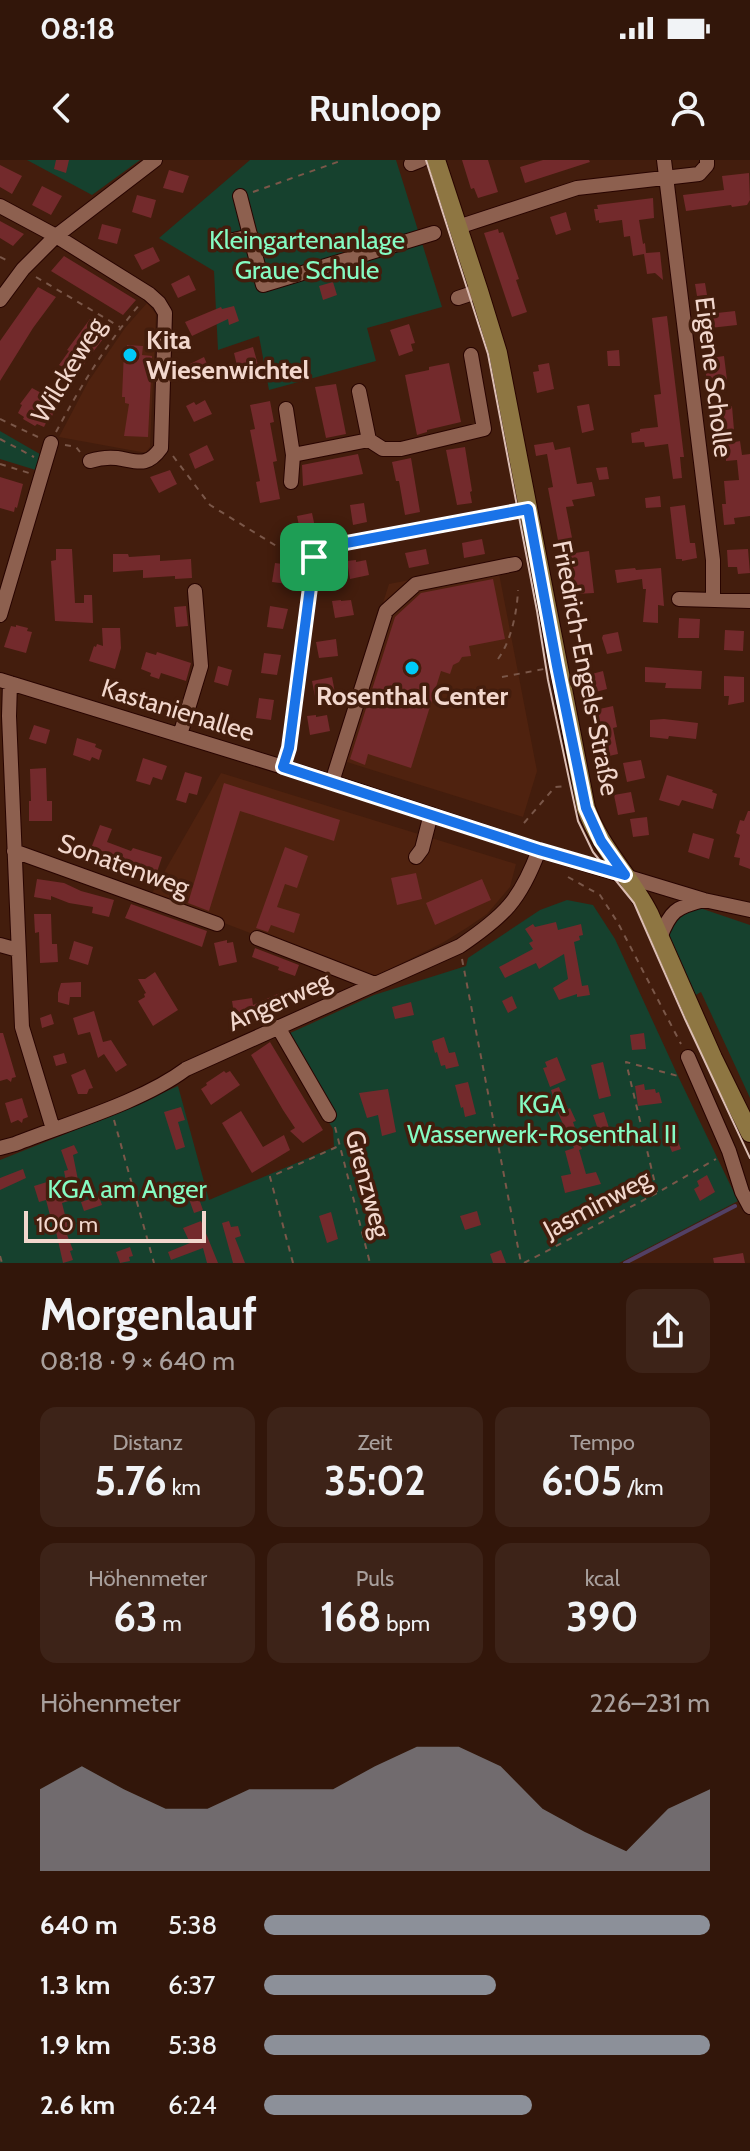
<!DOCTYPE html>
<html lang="de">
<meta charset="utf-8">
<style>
body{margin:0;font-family:Cabin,sans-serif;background:#3d2318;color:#f1f3f6;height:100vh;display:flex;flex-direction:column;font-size:30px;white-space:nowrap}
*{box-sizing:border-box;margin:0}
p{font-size:26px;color:#a89f9c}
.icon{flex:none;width:44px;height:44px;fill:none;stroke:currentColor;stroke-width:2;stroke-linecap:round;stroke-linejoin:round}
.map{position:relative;height:1103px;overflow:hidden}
.side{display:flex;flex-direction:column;background:#32160a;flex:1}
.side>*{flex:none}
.scale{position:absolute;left:24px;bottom:20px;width:182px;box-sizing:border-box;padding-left:8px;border:4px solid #f2d7cd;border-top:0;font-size:22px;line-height:28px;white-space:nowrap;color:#f2d7cd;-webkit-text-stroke:6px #431d0d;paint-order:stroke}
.pin{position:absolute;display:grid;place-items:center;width:68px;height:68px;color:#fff;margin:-34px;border-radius:16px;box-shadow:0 4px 12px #0006}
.round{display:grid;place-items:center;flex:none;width:84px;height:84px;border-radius:16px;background:#3d2318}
.head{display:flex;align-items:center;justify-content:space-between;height:136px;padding:0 40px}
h1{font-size:44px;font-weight:700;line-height:60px}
.figures{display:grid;grid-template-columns:repeat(3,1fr);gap:12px;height:136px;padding:8px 40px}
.figures div{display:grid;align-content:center;border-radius:16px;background:#3d2318;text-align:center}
.figures b{font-size:40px;font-weight:700}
.figures small{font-size:22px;font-weight:400}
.figures p{font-size:22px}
.chart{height:224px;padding:16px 40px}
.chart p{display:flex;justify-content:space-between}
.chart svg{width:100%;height:144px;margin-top:8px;fill:#8c9099;opacity:.7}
ul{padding:0 40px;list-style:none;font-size:26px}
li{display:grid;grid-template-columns:128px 96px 1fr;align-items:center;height:60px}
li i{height:20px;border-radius:10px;background:#8c9099}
.status{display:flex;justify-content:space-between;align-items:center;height:56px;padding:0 40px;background:#32160a;direction:ltr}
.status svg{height:22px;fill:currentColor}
header{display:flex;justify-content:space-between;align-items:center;height:104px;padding:0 40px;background:#32160a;font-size:36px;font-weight:700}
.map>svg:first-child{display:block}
</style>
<div class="status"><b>08:18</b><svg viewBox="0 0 49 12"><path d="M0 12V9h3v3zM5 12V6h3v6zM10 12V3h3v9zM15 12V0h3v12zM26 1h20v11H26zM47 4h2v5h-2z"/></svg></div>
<header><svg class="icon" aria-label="back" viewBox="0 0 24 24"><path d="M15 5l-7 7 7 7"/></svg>Runloop<svg class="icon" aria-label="person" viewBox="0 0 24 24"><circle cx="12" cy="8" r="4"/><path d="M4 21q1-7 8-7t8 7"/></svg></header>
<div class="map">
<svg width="750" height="1103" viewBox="0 0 750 1103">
<rect width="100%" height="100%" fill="#431d0d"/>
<!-- built -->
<path fill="#4f220f" d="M147,143L156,154L150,287L146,292H141L59,277L88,222L125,168Z
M497,403L537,611L523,657L334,598L389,424Z
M221,613L516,704L510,727L487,754L468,767L444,782L370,819L151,735Z"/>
<!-- green -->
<path fill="#16412e" d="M27,0H140L92,35Z
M250,0H396L442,147L367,168L376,201L269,230L259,176L218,190L214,111L159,78Z
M0,271L45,297L39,311L0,299Z
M567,740L593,745L615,779L678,916L738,1041L619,1103H0V1000L113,955L178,926L209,1040L334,987L333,969L277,879L374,835L466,806L468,798L540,750Z
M700,748L750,765V938L701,832L694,836L666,780L679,752Z"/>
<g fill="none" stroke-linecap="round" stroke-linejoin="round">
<!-- stream -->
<path stroke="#524065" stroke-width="4" d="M625,1103L735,1046"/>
</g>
<!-- building -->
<path fill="#732a2c" d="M56,0H69L66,13L54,9Z
M462,0H488L498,32L478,38L474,28L471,29Z
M543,0H589L590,2L525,23L520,7Z
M0,5L22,16L12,34L0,27Z
M169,10L189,16L183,33L163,28Z
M749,13L750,40L747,45L732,47L731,45L686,51L683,35L724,30L722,16Z
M42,26L62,36L51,55L32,45Z
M137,35L156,40L151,58L132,52Z
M653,38L654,58L639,60L643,84L645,83L646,93L660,92L663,120L655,113L647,114L644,94L633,96L630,76L624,77L622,60L599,63V60L596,61L594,49H598L597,45Z
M566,52L571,70L556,75L550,57Z
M0,61L24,74L13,86L0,78Z
M102,64L121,69L117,84L98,79Z
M498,69L499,73L503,72L519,119L516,120L527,152L512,157L484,73Z
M153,87L160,101L142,110L134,95Z
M64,96L136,140L123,155L51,111Z
M189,115L196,130L178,138L171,124Z
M333,122L337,135L323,140L319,126Z
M705,123L707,135L697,136L695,124Z
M38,127L56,137L33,168L0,221V181Z
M234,146L239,161L229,165L228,159L192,176L185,162L221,147L222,149Z
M735,151L737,165L701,169L699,155Z
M667,156L684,297H680L682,318L673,319L668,284L645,287L644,282L632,283L631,273L640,271V269L658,267L654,235L661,234L652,158Z
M90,159L110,170L89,197L73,222L58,214L63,207L59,205L69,191L67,190Z
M409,164L415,183L411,184L413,191L399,196L390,170Z
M127,185L143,186L142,195L152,196L148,277L124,276L129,244L125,243V237H122L124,191H127Z
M253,187L258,205L238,210L234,193Z
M619,190L620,206H608L607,191Z
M724,196L727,220L707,222L704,199Z
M204,197L210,211L193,220L186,206Z
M449,203L461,262L427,270V272L417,275L405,215L429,210V207Z
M549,203L554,229L537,233L533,212L539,211L538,205Z
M336,224L346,274L326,278L315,227Z
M32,228L58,242L50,261L48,259L44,267L37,264L35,266L23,259L24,257L18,253L22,245L20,244Z
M205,240L212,254L194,262L186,246L194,242L196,245Z
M270,241L274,262L270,263L277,301L273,302L280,339L260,343L256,322L260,321L250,270L255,269L250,245Z
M589,244L594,270L582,273L577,246Z
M732,246L735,282L740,281L742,295L750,294V356L734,358L735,364L724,365L722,344H726L724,321L739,320L737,300L726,301V298L714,299L712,280H717L714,248Z
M553,282L555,290L570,287L577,324L592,322L595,336L572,340L574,346L566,347L574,388L560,391L548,328L553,327L547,294L536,296L534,285Z
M207,285L214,300L195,309L189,294Z
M465,287L472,331L470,332L472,343L457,345L446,290Z
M358,294L363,314L303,326L302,305Z
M411,298L420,352L405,355L399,321H396L392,302Z
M607,307L609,319L599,320L596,308Z
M170,310L177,324L159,333L150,317Z
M0,317L23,324L17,348L15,347L14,352L0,348Z
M660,336L661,347L646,348L645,338Z
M364,343L367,362L353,365L350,345Z
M685,345L690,383H695L697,398L682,401V399H676L670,347Z
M312,353L316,372L301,375L297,356Z
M482,379L485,394L464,398L462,383Z
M56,389H72L75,443H84V435H92L93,463L55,461L51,401L56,400Z
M426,389L429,404L409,408L405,393Z
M748,389L750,413L738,414L737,407H728L727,390Z
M589,391L594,433L575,434L568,394Z
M113,394H128L129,397L160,395V401L191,399L192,418L175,419V416L143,418V410L113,412Z
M356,400V402L366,400L369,415L350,419L347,401Z
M275,403L290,405L288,424L272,422Z
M635,408L636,410L661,408L664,446L658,445V463L643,462L646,429H643L642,419L617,423L615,410Z
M493,419L505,479L469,486L471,496L462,497L459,502L453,505L450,514L441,511L411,608L368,594L365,605L350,599L395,457L421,433Z
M341,440V441L351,440L354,455L335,458L332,441Z
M186,446L188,466L176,467L174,447Z
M270,446L288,449L283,469L267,467Z
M679,458L700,459L699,478H678Z
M16,465L28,468L27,471L32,472L26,493L4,487L11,466L16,467Z
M102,468H120L121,488L115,509L89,501L94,486L96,487L97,484L103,486Z
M725,470L744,471L743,491L724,490Z
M618,472L622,491L607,494L602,478L603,475Z
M336,479L338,496L319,498L316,482Z
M146,492L156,495L157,492L191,503L186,521L161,513L159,519L150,516L151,513L141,509Z
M264,493L281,495L277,515L261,513Z
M218,506L232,510L228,526L214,522Z
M645,507L702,511L701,529L665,528L666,523L645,522Z
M603,511L607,529L592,533L588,515Z
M724,516L744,517V542L728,545L729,536H724Z
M332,517L335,533L315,537L312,521Z
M259,538L274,540L271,560L256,558Z
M613,546L617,567L613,568L618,594L600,598L597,582L602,581L595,550Z
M316,555V557L327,555L330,571L310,575L307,556Z
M664,559L698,563L696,579L669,576L668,579L650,577V560Z
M34,565L50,570L46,584L29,579Z
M77,578L96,584L95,587L102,590L99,600L92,597L90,601L73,595Z
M143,598L167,606L162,620L153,617L150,625L136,621Z
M641,600L645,618L627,622L623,603Z
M46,608L47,641H52V661H29V641H31L30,609Z
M185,612L202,617L197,635L189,633L186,643L176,640Z
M667,615L713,630L712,632L717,634L713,649L682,640L679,646L659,640Z
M224,623L340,660L334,681L240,651L209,751L188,743Z
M631,632L635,652L618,655L614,635Z
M748,651H750V709L739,705L740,698L734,697L740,675L736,673L740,660L744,661Z
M647,657L649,675L633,677L630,659Z
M100,665L112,669L107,682L131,691L133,688L162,697L156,715L116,700L115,703L90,691Z
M693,673L714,679L709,699L688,692Z
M285,687L308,696L297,728L285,724L277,747L300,754L294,773L271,765L268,772L256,768Z
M416,713L422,739L397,745L391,718Z
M37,719L64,723L81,731L114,740L109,757L92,753L93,747L69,743L51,736V740L34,737Z
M482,719L491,740L435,765L426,743Z
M131,744L207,771L202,787L125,758Z
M34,754H51L52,784H57L58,802L40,803L39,772L35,773Z
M556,762L558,770L581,764L583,775L579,776L580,780L574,782L582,826L588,825L590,835L577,837V834L559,840L553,828L568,819L564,794L539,809L536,803L505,818L499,807L533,789L529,783L533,781L525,769L533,764L535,767Z
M227,780V783L233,782L237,802L219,806L214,783Z
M74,781L93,787L88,805L69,799Z
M255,788L299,805L295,816L278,810L279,807L252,797Z
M155,812L178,850L153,866L138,841L145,837L144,834L146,833L138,819H145Z
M81,822V837H70L69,845L58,842V833L61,823Z
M282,832L288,846L267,856L235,860L232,841L252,838L253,845Z
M512,836L517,848L508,853L502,841Z
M411,842L414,855L395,859L392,847Z
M94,851L103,882L111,880L127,905L116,912L104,894L98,898L90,872L78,875L73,858Z
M51,854L54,864L42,868L40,858Z
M0,873H3L16,917L12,918L11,922L7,919L0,921Z
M644,873L646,889L632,890L630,875Z
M444,877L449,893L455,892L459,906L446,909L445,905L441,906L437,892L435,893L432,881Z
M270,882L323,970L303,983L290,971L295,968L283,950L251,895Z
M64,893L67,903L56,906L53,896Z
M557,897L566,920L550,927L543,908L547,907L545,902Z
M603,902L611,936L599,939L591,905Z
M85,909L93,928L89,929L87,934H78L71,915Z
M224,911L226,913L230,911L240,925L211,945L201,929L207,925L206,923Z
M468,922L476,954L465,957L463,947L461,948L455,925Z
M644,924L645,930L655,929L656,933L659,932L662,943L638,946L635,926Z
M559,927L568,949L570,948L576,961L573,962L582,989L579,990L586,1014L596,1012L601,1024L565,1033L561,1016L571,1014L565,991L574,988L558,953L551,930Z
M388,929L396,972L382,976L378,955L367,958L359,933Z
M22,938L28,957L23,959L22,963L18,960L11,963L5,943Z
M181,947L185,960L178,962L185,987L176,990L164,952Z
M241,951L263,987L284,975L290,990L252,1013L222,963Z
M604,952L610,971L620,967L626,983L618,986L616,982L610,981L609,978L602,981L593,955Z
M671,963L681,989L672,992L662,966Z
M74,985L78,993L73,995L78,1020L66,1021L64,1011L68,1010L61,990Z
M23,1009L26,1018L0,1030V1018Z
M707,1015L715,1032L700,1041L694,1029L699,1026L697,1021Z
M47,1022L50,1034L75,1026L78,1038L62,1043L69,1071L66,1072L73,1090L70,1091L73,1100L63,1103L53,1058L51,1059L46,1040L39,1042L34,1026Z
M99,1036L102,1045L84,1051L81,1042Z
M198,1036L203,1050L194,1053L189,1039Z
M477,1051L481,1065L465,1070L460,1056Z
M331,1052L338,1079L327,1083L319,1056Z
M201,1061L218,1103H207L203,1088L171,1100L168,1092L190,1083L183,1068Z
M229,1061L231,1067L238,1066L241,1076L235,1078L245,1103H233L222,1063Z
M130,1087L133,1096L129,1097L130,1101L120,1103L116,1092Z
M501,1090L506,1103H493L490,1094Z
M743,1093L745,1103H714L713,1098Z"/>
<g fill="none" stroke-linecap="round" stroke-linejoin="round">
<!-- minor casing -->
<g stroke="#280400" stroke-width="16">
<path id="minor" d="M664,0L713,400V439
M411,4L421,0
M240,36L263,125L434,73
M0,46L56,76L149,134L159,143L165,153L161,288C147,308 137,301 117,298C107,297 99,298 90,301
M458,67L577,28L699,14L707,5V0
M220,83L251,76
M458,138L479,131
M0,140L23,109L56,76L155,0
M359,231L369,280
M286,249L293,295L291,322
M293,295L369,280L383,289H401L484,269L471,195
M679,439L750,441
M0,455L51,283
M0,520L332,622L539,690L704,740L750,750
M10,523L9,556L22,867L53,969
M180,575L201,506L195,431
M283,607L289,588L314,397L320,390L330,386L528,349
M332,622L386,451L416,424L515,404
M14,691L217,764
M416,697L422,689L431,654
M257,778L375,824
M660,778C670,751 676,747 704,740
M0,785L18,790
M278,867L329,955
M688,897L729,991L742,1032L750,1047
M0,988L15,984C68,963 142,942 186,909L460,786C504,756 520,741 539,690"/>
</g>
<!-- major casing -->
<g stroke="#280400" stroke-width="20">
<path id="major" d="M436,0L479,131L498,193L586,648C600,688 630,716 649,753L713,898L750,973"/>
</g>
<!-- path -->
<path stroke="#7a5749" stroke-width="2" stroke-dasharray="6 6" stroke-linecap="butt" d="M253,32L343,0
M0,97L10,102
M36,117L120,167
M0,259L40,278
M56,272C80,227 107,183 140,144
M0,279L34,297
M65,285L76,287L80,292
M173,296L210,345L278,387L301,393
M0,304L29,313
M498,499C511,481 517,453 518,430
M502,517L544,509
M524,663L555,627L567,626
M568,717L600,735L618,763L681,884
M462,799L521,1103
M114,960L154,1103
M335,967L370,1103
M657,1032L626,902L678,916L680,915
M0,1096L2,1103
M293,1103L270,1017L341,985
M524,1103L657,1033L716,999"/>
<!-- minor -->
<use href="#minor" stroke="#8d604f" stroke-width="14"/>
<!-- major -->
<use href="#major" stroke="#8e7642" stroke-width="18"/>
<!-- tram -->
<path stroke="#dbbeb3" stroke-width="2" d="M426,0L488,194L537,451L548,520L578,661L593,692L634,743L685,859L750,998"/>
</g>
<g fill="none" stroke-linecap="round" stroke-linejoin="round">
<!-- route casing -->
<g stroke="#fff" stroke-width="16">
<path id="route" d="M528,349L557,506L586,648L601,681L625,715L539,690L283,607L289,588L314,397L320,390L330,386Z"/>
</g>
<!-- route -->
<use href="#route" stroke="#1a73e8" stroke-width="10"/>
</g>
<!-- markers -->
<g fill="#00cbf8" stroke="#431d0d" stroke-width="3">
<circle cx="130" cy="195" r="8"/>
<circle cx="412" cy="508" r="8"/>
</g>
<g text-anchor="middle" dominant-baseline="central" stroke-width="7" stroke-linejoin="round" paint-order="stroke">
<!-- park labels -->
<g font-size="26" fill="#85fbc3" stroke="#431d0d">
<text x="307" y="80">Kleingartenanlage<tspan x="307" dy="30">Graue Schule</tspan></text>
<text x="542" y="944">KGA<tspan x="542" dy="30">Wasserwerk-Rosenthal II</tspan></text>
<text x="127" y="1029">KGA am Anger</text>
</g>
<!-- poi labels -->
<g font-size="26" font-weight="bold" fill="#f2d7cd" stroke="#431d0d" text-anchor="start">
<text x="146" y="180">Kita<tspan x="146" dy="30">Wiesenwichtel</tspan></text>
<text x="412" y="536" text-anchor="middle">Rosenthal Center</text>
</g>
<!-- street labels -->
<g font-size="26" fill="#f2d7cd" stroke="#431d0d">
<text transform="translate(68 210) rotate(-59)">Wilckeweg</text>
<text transform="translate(714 217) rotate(83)">Eigene Scholle</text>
<text transform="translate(586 508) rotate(79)">Friedrich-Engels-Straße</text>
<text transform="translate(178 550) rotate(17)">Kastanienallee</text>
<text transform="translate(124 705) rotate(20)">Sonatenweg</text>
<text transform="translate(279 841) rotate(-24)">Angerweg</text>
<text transform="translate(368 1024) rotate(75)">Grenzweg</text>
<text transform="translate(597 1044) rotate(-28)">Jasminweg</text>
</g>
</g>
</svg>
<div class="scale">100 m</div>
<div class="pin" style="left:314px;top:397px;background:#1e9e55"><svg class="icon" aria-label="arrive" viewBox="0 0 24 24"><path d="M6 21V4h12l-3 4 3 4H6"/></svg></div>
</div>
<section class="side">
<div class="head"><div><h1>Morgenlauf</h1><p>08:18 · 9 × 640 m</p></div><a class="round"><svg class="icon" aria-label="share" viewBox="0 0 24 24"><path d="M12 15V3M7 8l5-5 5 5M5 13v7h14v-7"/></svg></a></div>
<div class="figures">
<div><p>Distanz</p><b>5.76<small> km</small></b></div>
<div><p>Zeit</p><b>35:02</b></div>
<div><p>Tempo</p><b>6:05<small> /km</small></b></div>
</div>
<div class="figures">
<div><p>Höhenmeter</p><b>63<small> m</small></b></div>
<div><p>Puls</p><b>168<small> bpm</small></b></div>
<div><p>kcal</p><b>390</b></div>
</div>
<div class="chart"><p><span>Höhenmeter</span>226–231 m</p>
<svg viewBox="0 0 160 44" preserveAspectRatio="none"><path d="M0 44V19L10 12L20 19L30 25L40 25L50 19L60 19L70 19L80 12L90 6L100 6L110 12L120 25L130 32L140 38L150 25L160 19V44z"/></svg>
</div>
<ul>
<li><b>640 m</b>5:38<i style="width:100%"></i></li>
<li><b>1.3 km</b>6:37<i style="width:52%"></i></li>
<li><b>1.9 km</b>5:38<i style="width:100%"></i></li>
<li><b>2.6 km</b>6:24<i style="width:60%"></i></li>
</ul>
</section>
